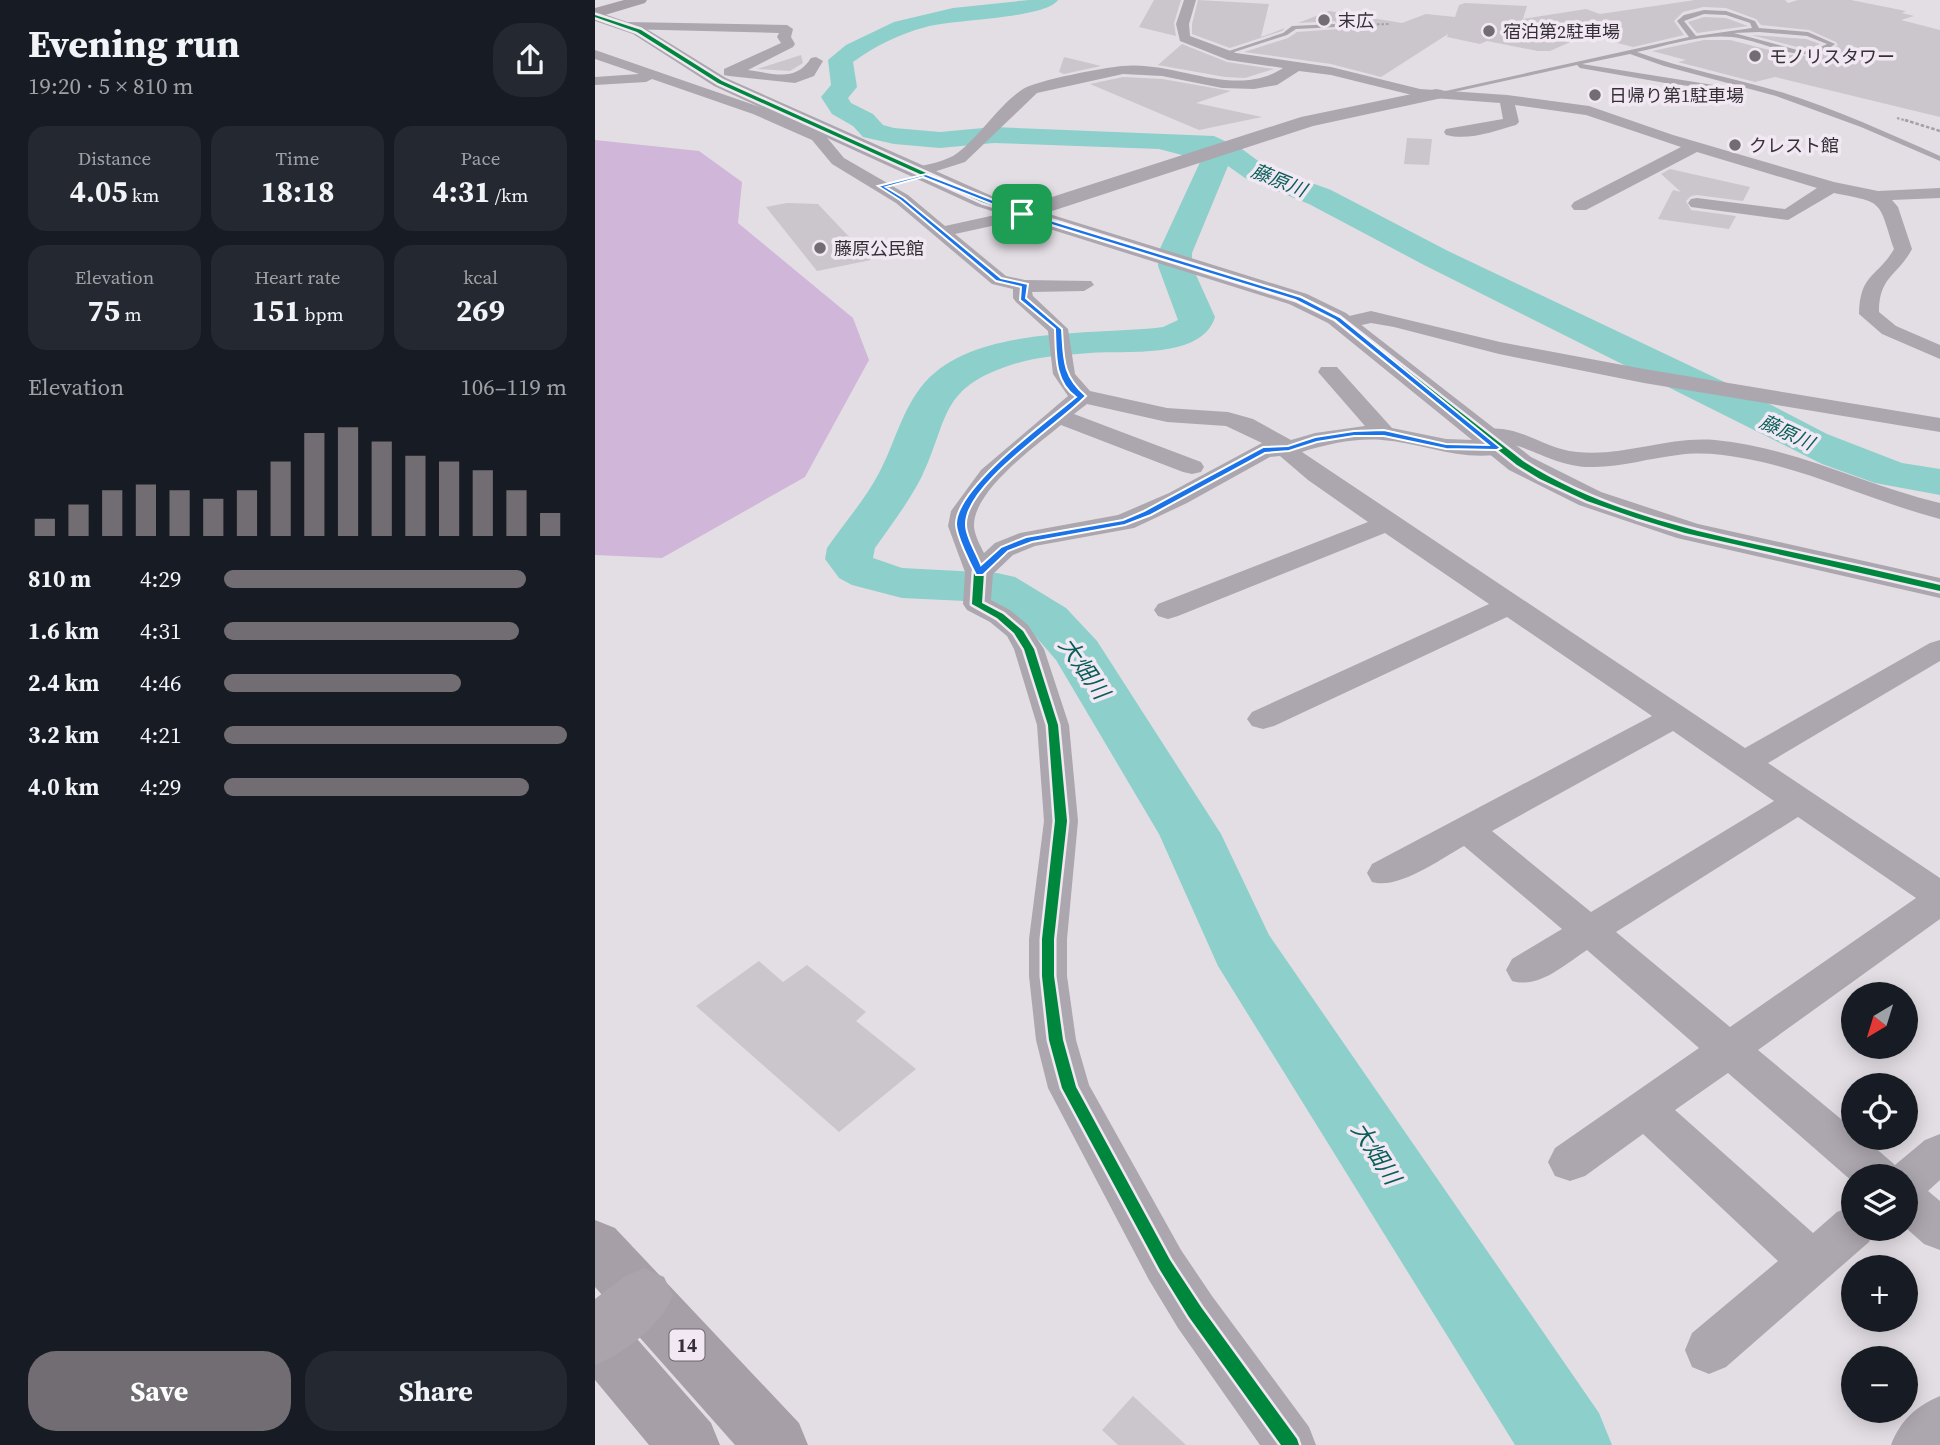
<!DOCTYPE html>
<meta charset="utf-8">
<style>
body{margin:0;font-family:"Source Serif 4","Noto Sans JP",serif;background:#242831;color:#f1f3f6;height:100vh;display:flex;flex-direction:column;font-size:26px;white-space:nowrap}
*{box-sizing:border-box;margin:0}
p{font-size:23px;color:#9ea1a6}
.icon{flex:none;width:38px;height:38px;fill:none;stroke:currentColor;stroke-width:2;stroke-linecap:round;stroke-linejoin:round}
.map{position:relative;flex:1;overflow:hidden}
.details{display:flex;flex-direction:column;background:#171b24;width:595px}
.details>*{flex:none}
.needle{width:46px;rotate:218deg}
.fabs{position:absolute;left:1246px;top:982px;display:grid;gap:14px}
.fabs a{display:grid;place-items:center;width:77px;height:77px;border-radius:50%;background:#171b24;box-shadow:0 4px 18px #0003;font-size:35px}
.pin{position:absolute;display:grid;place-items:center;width:60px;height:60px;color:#fff;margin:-30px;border-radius:14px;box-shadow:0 4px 10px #0006}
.round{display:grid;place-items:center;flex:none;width:74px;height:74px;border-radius:28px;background:#242831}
.headline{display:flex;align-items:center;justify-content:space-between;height:119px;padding:0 28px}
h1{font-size:38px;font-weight:700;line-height:52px}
.metrics{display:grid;grid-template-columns:repeat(3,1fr);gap:10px;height:119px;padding:7px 28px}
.metrics div{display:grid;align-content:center;border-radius:18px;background:#242831;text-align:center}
.metrics b{font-size:30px;font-weight:700}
.metrics small{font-size:19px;font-weight:400}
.metrics p{font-size:19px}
.chart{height:196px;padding:14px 28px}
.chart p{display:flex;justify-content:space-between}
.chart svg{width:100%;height:126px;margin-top:7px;stroke:#716d72;stroke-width:6}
.button{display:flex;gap:14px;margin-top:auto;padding:14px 28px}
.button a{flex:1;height:80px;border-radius:28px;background:#716d72;color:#fff;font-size:28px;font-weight:700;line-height:80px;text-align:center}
.button a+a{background:#242831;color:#f1f3f6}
ul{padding:0 28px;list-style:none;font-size:23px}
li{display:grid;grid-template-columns:112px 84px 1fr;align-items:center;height:52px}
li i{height:18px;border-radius:9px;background:#716d72}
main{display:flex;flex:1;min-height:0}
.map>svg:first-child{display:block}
</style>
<main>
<section class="details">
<div class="headline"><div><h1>Evening run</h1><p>19:20 · 5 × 810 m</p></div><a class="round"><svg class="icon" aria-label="share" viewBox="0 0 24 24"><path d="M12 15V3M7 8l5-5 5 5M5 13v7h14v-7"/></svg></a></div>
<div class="metrics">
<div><p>Distance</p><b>4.05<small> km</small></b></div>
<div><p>Time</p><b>18:18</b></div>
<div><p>Pace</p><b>4:31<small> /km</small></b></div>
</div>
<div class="metrics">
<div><p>Elevation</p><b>75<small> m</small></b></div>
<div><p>Heart rate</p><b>151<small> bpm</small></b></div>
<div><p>kcal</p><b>269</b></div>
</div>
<div class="chart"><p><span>Elevation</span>106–119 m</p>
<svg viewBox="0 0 160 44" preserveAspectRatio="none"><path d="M5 44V38M15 44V33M25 44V28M35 44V26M45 44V28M55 44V31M65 44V28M75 44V18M85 44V8M95 44V6M105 44V11M115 44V16M125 44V18M135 44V21M145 44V28M155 44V36"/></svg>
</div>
<ul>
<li><b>810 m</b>4:29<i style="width:88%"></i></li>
<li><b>1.6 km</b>4:31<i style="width:86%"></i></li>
<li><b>2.4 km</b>4:46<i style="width:69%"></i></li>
<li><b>3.2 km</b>4:21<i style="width:100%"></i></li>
<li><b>4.0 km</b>4:29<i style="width:89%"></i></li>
</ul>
<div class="button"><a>Save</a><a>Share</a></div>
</section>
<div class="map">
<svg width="1345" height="1445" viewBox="0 0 1345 1445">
<rect width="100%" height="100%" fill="#e3dee4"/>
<!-- forest -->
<path fill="#d0b6d8" d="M0,140L104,151L147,182L143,223L258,318L274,360L210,477L67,558L0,555Z"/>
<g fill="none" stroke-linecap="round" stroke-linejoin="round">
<!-- river -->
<path fill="#8dcfcb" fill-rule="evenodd" d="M434,0H463C450,19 358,19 331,27C304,34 280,46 258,62L262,87L253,98L256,103L278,114L288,125L299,128L345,132L399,127L619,136L647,149L670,166L736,190L853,251L1161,397L1232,434L1307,463L1345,469V495L1280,483L1227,464L829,265L714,204L650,178L633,166L597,253V266L620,317C607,360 531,350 495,353C466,355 437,357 410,367C344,390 353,422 327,476C314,502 296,525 280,548L278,558L307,568L402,573L420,577L471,608L502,641L626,834L674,935L1004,1413L1017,1445H920L623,966L564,834L461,660L435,630L391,602L307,598L257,585L244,578L230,559L232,548C249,523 270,500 284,473C299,445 306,413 326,387C375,324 498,336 568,327L583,320L563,266V253L606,160L564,149L399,143L345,148L299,144L268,137L258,126L237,114L226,97L236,85L233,60L251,45L299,22L358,8Z"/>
</g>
<!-- building -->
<path fill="#cac6cb" d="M559,0H586L579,23L581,36L544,27Z
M603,0L674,4L666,37L690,28L687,31L635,48L597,34V24Z
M1100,0H1190L1193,3L1203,0H1256L1311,11L1307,13L1319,16L1306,20L1345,30V117L1180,77L1160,82L1083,62L1091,60L1057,51L1109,40H1135L1194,55L1218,56L1231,53L1243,45L1241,42L1214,30L1166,25L1161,19L1131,8L1108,7L1088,12L1079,21L1089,35L1038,47L991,35L955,51H943L892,41L885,44L852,37L853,34L786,77L736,64L649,52L693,38L702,32L744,29L740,21L703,23L734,11L807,23L831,14L860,17L864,5L870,3L932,6L928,19L991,9L1005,14Z
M1109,17L1131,18L1153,26L1102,33L1093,22Z
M1156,35L1211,39L1225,44L1216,48H1206Z
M587,44L632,62L679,69L650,78L630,77L563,65Z
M206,55L208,63L195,71L162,69Z
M469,57L506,66L469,74L464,72Z
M528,77L567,79L636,91L601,103L667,117L604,130L495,84Z
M812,138L837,139L834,165L809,164Z
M1075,169L1155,187L1148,201L1102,195L1096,196L1091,201L1096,210L1141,216L1134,229L1063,219L1078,190L1086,192L1066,174Z
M192,203L223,204L276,260L222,271L171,207Z
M164,961L188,982L212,965L271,1012L261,1021L321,1069L244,1132L101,1006Z
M538,1396L591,1445H523L507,1430Z"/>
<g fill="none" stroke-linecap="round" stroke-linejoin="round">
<!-- path-far1 -->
<path stroke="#a4a0a6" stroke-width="2" stroke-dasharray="2.5 2" stroke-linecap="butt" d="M755,25L795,24
M1302,118L1316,122"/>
<!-- path -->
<path stroke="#a4a0a6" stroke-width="2.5" stroke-dasharray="3.5 2" stroke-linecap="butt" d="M1310,120L1345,131"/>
<!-- lane -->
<path fill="#aca7ae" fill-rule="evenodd" d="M1109,10L1131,11L1160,21L1164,28L1213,32L1240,44C1212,67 1178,45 1148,39C1113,31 1077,45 1042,52C1089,69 1138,78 1186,92C1241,109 1293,133 1345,156V161L1266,127L1181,96L1069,66L1035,54L987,64L1137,88L1133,90L1076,84L985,68L982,65L841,96L837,94L1094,37L1082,21L1089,15ZM1109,14L1131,15L1155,23L1157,28L1101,36L1089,21ZM1164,32L1212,36L1232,44L1217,51H1206L1139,33Z
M740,24L742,27L701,29L692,35L630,55L625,54L688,33L697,26Z"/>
<!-- street -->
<path fill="#aca7ae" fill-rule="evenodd" d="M589,0H601L594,24L595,36L641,53L736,67L825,89L912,95L994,106L1078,135L1239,182L1283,191L1345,188V198L1297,200L1303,207L1317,249C1302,277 1284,276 1284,312L1301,326L1345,345V359L1287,334L1264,314C1265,273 1282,278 1299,249C1283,200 1290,203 1239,193L1193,220L1096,207L1093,203L1096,199L1102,198L1190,209L1222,188L1102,152L991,210H979L976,206L979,202L1086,147L991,115L920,105L924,122L921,125C900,131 874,141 851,135L849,132L851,129L908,119L905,103L825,97L736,75L704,71L682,85L659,89L627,88L567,76L528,74L442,93L370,162L323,177L315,172L317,168C330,165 347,162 358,156C382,141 403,105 428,89C443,80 507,68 527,66C581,60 639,100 688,68L633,60L585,41L581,24Z
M32,22L192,25L198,29L196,37L200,44L198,47L153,70C179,73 200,83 216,58L221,57L228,61L219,76L200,83L134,76L129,75V69L186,43L182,37L184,33L28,29V23Z
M0,50L168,108L229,134L249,158L313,195L350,226L427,209L433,210L436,214L433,218L360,234L411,276L430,280L496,281L499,285L489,291L437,292L438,296L473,329L480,374L495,391L572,408L633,412L658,419L696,440L720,433L770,426L723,372L726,367H742L797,428L851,439L879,440L876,436L880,431C923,420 943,448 982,452C1028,457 1073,436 1120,440C1198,447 1269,485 1345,503V519C1279,502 1212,469 1147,458C1126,454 1104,452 1083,455C1055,458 1027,467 999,467C963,468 940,448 907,442L914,448L911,453C869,463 828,443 787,440C760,438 733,444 707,452L1150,748L1335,643L1345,640V661L1173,763L1345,878V919L1163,1050L1258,1129V1138H1269L1300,1165L1330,1140L1345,1134V1180L1333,1191L1345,1201V1250L1329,1244L1311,1228V1176H1258V1182L1133,1073L1080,1110L1218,1233L1242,1212L1258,1206V1228H1280L1274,1242L1131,1367L1114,1374L1097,1367L1090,1350L1097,1333L1183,1261L1048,1134L990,1176L975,1181L960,1176L953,1162L960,1148L1104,1048L992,950C969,965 944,989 917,981L911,970L917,959L967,929L869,846C845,859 804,890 777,882L772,873L777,864L1057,716L912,617L679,726L668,729L657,726L652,719L657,712L894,604L790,533L583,616L573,619L563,616L559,610L563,604L773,522L713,480L685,456L675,457L592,503L539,528L440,546L418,555L398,574L396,600L415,610L433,625L449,649L474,725L483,821L472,939V976L481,1040L494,1085L586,1250L617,1296L714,1427L721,1445H665L583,1328L554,1280L453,1088L441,1040L434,976V939L449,821L442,725L419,649L412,636L395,622L372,610L368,604L370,572L353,526L356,511L386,470L473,396L458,374L453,331L421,302L418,298V289L397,284L301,203L237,164L217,140L158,114L57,79L51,82L0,85V77L44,74L0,59ZM492,404L572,422L631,426L667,443L574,493L523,515L425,533L400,543L389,553C385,545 380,536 379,527C377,491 441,446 466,425L588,472L597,474L606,472L609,467L606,462L479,414ZM1078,731L1179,801L996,912L897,831ZM1203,817L1321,898L1135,1027L1021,932Z
M776,311L905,342L1049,369L1345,418V432L1049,383L904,354L799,327L776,323L748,329L741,327L738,323L741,319Z
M1345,1396V1445H1296C1305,1421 1321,1406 1345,1396Z"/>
<!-- secondary -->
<path fill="#aca6ae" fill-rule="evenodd" d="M0,11L50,28L131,78L397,196L429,206L706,117L841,89L847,90L850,94L847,98L718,126L451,213L712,294L751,313L936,457L1006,492L1103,524L1345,578V598L1082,538L984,505L914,470L733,323L694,304L381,206L119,86L38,34L0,21Z"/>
<!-- primary -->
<path fill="#a79fa8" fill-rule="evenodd" d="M29,0H52L50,3L0,18V8Z
M0,1220L20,1228L204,1423L213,1445H140L0,1287Z
M0,1306L21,1315L116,1423L125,1445H54L0,1380Z"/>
<!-- highway -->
<path fill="#aba4ad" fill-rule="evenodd" d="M49,1268L69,1277L78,1296C64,1327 31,1352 0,1365V1299L29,1277Z"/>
<!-- cycleway casing -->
<g stroke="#f1e8f4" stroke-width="5">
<path id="cycleway" d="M0,15L46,30L127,81L391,200L705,298L744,317L928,461C1003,509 1093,530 1178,548C1234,560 1290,572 1345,585V591L1090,533L1041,518L992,501L945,479L922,465L740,319L701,300L387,202L123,83L42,32L0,17Z
M384,569L389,572L387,603L408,614L428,631L439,649L463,725L472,821L459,939V976L468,1040L481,1087L575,1260L606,1307L702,1439L704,1445H686L594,1317L565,1270L467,1088L454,1040L447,976V939L460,821L453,725L429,649L419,633L402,618L377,604L379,572Z"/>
</g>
<!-- cycleway -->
<use href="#cycleway" fill="#00873e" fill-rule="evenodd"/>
</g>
<!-- route -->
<path fill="#1a73e8" stroke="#fff" stroke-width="2" fill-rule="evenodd" d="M331,174L429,212L706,297L745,317L906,448L902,450L851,449L789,436H759L722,442L694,451L670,453L556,515L530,525L437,542L413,551L388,575H381C375,564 361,535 361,524C361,487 453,420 481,397C459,382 461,354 460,329L425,300L426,287L401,281L305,200L283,186ZM328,177L424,215L700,300L740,320L893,445L851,444L789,430L759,431L720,437L693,446L668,447L549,511L528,520L431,537L406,547L386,565C382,554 371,537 371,525C369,485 464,424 491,396C467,375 469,359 467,329L431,298L433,284L406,278L309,198L291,187Z"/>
<!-- markers -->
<g fill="#716d72" stroke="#f1e8f4" stroke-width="2.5">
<circle cx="729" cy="20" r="7"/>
<circle cx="894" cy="31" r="7"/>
<circle cx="1160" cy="56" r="7"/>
<circle cx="1000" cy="95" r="7"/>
<circle cx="1140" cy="145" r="7"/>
<circle cx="225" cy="248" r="7"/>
</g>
<g text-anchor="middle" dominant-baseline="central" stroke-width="7" stroke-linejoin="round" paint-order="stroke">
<!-- far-poi labels -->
<g font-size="18" fill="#343035" stroke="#f1e8f4" text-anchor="start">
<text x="743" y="20">末広</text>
<text x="908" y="31">宿泊第2駐車場</text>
<text x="1174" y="56">モノリスタワー</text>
<text x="1014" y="95">日帰り第1駐車場</text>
<text x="1154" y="145">クレスト館</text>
<text x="239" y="248">藤原公民館</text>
</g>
<!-- far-water labels -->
<g font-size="19" font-style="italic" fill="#0a5f59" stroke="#f1e8f4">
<text transform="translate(684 180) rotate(22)">藤原川</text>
<text transform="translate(1192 432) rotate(25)">藤原川</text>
</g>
<!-- shield labels -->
<rect fill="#f1e8f4" stroke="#6d676e" stroke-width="2" x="74.5" y="1329.5" width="35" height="31" rx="5"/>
<g font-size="19" font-weight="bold" fill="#343035">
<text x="92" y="1345">14</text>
</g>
<!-- water labels -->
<g font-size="23" font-style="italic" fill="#0a5f59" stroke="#f1e8f4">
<text transform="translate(489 668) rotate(55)">大畑川</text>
<text transform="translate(781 1153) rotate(57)">大畑川</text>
</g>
</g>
</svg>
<div class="fabs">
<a><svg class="needle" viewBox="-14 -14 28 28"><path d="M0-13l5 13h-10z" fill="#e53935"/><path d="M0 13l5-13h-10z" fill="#9ea1a6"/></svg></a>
<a><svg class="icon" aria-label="locate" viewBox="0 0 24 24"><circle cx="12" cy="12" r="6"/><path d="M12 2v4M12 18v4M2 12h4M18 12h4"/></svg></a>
<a><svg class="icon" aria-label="layers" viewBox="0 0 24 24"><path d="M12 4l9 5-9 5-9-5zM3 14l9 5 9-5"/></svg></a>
<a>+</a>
<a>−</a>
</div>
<div class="pin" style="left:427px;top:214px;background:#1e9e55"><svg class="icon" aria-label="arrive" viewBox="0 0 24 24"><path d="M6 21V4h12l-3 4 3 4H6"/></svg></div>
</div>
</main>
